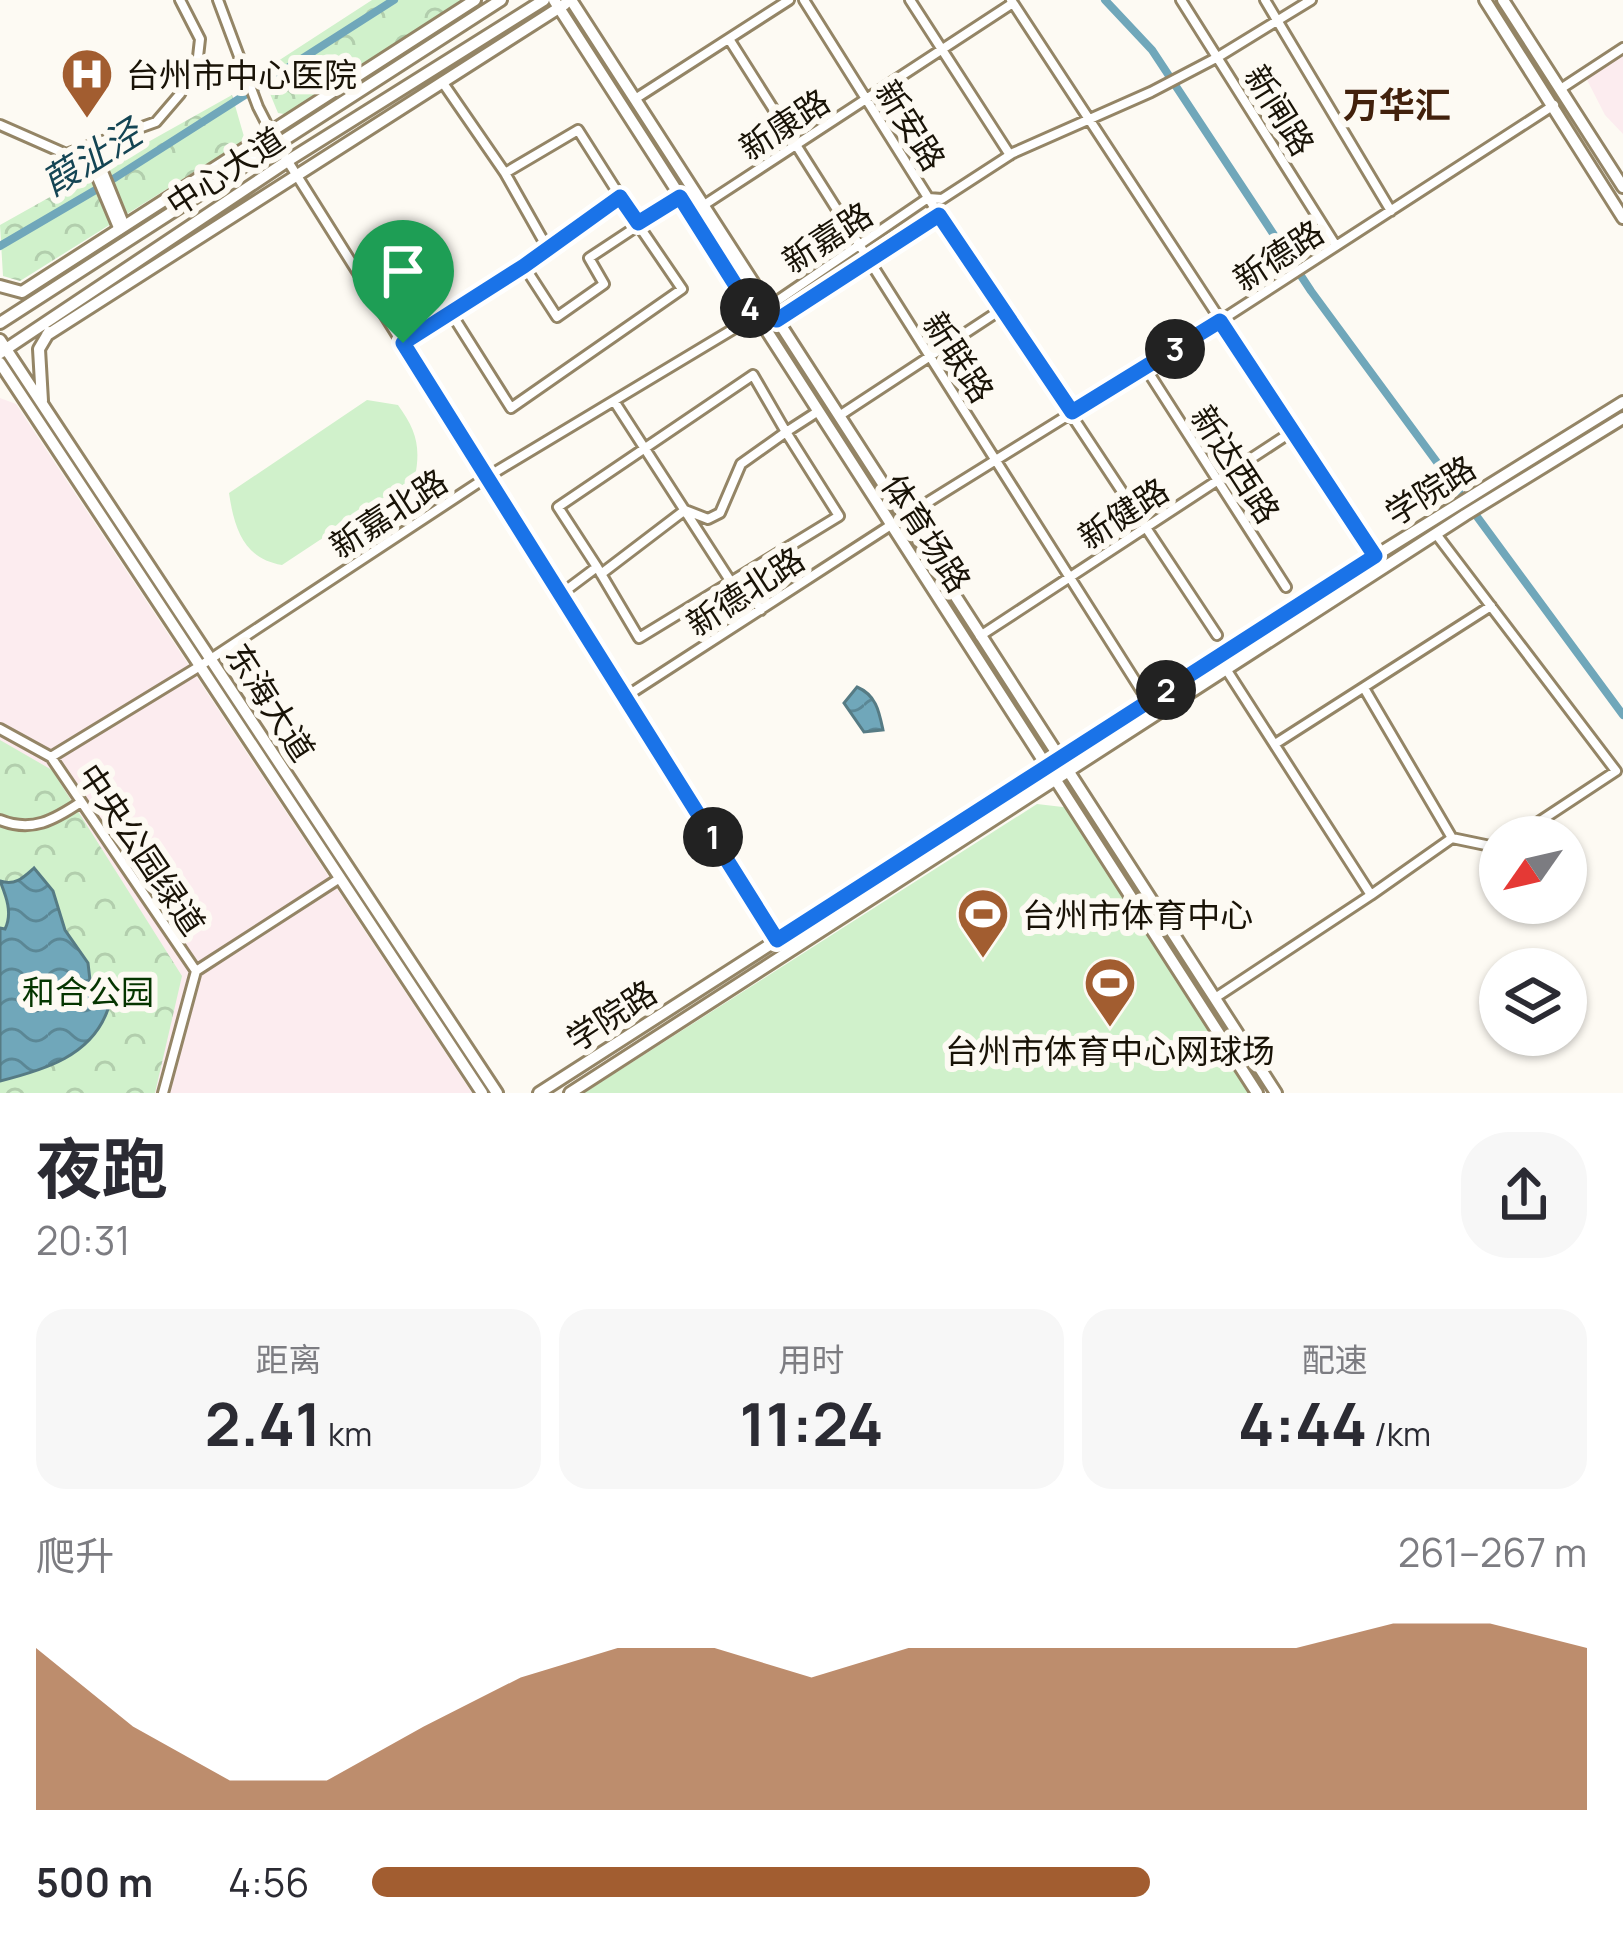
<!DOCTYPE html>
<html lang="zh">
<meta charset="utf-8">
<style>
body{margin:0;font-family:Manrope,"Noto Sans SC",sans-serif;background:#f7f7f7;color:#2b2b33;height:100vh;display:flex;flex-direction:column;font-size:45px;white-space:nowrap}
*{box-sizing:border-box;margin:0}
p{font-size:39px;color:#7c7c81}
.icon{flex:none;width:66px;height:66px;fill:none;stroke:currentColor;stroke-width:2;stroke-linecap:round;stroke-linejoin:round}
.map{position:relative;height:1093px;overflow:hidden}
.sheet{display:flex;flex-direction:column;background:#fff;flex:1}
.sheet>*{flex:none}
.needle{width:78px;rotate:236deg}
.controls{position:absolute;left:1479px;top:816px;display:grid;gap:24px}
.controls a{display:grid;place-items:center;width:108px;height:108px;border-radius:50%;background:#fff;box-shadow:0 3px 9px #0004;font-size:60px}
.pin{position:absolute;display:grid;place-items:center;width:102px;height:102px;color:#fff;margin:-123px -51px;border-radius:50% 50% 50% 0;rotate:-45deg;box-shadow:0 0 12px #0007}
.pin .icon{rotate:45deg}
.km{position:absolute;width:60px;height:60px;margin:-30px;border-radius:50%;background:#222;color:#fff;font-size:33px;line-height:60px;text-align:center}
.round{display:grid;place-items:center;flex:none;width:126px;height:126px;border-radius:48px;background:#f7f7f7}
.summary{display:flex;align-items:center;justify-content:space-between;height:204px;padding:0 36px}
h1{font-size:66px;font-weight:700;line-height:90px}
.figures{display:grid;grid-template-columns:repeat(3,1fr);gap:18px;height:204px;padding:12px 36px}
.figures div{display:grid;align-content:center;border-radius:30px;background:#f7f7f7;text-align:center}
.figures b{font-size:60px;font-weight:700}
.figures small{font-size:33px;font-weight:400}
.figures p{font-size:33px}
.chart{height:336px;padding:24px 36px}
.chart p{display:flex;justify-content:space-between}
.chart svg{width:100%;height:216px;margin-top:12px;fill:#a25d30;opacity:.7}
ul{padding:0 36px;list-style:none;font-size:39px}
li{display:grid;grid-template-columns:192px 144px 1fr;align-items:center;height:90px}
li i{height:30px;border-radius:15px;background:#a25d30}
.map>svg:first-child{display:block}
</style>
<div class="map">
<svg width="1623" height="1093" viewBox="0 0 1623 1093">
<defs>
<pattern id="park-crowns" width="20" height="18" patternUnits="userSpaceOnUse" patternTransform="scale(3)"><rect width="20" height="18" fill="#d0f1cb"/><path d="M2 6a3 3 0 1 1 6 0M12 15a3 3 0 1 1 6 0" fill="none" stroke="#b2cead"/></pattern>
<pattern id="water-waves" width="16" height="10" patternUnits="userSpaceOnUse" patternTransform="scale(3)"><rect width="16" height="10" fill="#70a7ba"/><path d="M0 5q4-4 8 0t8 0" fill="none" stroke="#5b8795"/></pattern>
</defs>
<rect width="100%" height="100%" fill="#fdfaf3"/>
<!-- commercial -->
<path fill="#fcecef" d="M1623,52V134L1605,115L1585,76Z
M0,398L16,404L472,1093H0Z"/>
<!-- park -->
<path fill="url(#park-crowns)" d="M372,0H463L290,115L278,113L261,72Z
M232,95L245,140L20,281L3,276L0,225Z
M0,740L52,770L182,976L155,1093H0Z"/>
<!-- garden -->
<path fill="#d0f1cb" d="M367,400L398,405C416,430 421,446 415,477L282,565C244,559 234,528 229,493Z
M1037,804L1080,809L1260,1093H584Z"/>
<!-- water -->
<path fill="url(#water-waves)" stroke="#567b84" stroke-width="3" d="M857,687C876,695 879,711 883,730L864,732L844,703Z
M34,868L53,891L65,930L88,963L91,989L108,1009C92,1056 44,1070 0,1081V928L5,929C13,913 6,896 0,881C15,886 23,878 34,868Z"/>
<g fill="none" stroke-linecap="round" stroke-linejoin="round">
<!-- canal -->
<path stroke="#70a7ba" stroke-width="8" d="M1105,0L1152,50L1311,291L1623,715
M0,246L99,188L394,0"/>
<!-- minor casing -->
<g stroke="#948566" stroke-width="14">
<path id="minor" d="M218,0L258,107L277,144L777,940
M804,0L939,215L1217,635
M910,0L1010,155
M1011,0L1375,556
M1181,0L1336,246
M1265,0L1391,211
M729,39L1148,701
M443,83L505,173L548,249
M1562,88L1623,48
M635,99L789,0
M0,125L66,154L156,122L180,94L198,57L200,39L180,0
M93,147L125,226
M85,149L119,230
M505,173L578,130L637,223
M704,205L1013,3
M524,266L620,197
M451,313L524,266L557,317L604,284L589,258L639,225
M757,316L777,320L939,215L940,211
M403,343L451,313L511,408L682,289L637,223L679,197
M1145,367L1286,587
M614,401L731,582
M839,416L1002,309
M904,517L1220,321L1554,105
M1436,534L1616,771L1516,837
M597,567L558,507L753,375L786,432L741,464L720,513L708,519L685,510L601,574
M740,577L761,610
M561,594L597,567L639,638L839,516L786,432L817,412
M980,636L1293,431
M1364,688L1452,838
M625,697L891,525
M0,729L51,757L196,971L163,1093
M1275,744L1491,606
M51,757L200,666L487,477L755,316L928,198L942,199L1013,153L1151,92L1218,57L1311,0
M0,820C32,833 54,820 81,802
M1371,895L1452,838L1500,848
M196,971L340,878
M1215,998L1371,895L1226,669"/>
</g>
<!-- major casing -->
<g stroke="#948566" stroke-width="16">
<path id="major" d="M554,0L1257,1093
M571,0L1276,1093
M1485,0L1623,218
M1503,0L1623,187
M0,286L22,292L475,0
M0,323L501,0
M47,335L565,4
M0,340L497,1093
M0,353L289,160L544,0
M0,363L482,1093
M42,401L39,349L49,332
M539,1093L1375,556L1623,402
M570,1093L1465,515L1623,418"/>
</g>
<!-- minor -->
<use href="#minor" stroke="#fff" stroke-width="8"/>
<!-- major -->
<use href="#major" stroke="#fff" stroke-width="10"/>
</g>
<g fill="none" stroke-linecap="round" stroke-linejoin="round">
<!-- route casing -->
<g stroke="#fff" stroke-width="24">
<path id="route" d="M620,197L638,223L680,197L755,316L777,320L939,215L1072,412L1220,321L1375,556L777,940L403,343L524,266Z"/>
</g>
<!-- route -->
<use href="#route" stroke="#1a73e8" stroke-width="15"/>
</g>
<!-- icons -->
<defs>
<g id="hospital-pin" transform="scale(2.7)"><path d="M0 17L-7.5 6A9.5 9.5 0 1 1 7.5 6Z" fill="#a25d30" stroke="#fdfaf3"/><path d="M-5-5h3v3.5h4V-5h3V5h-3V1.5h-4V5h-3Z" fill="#fff"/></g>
<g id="stadium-pin" transform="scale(2.7)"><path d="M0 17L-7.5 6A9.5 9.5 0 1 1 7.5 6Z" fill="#a25d30" stroke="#fdfaf3"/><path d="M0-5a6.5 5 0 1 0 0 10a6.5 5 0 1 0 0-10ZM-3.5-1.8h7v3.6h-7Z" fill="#fff"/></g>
</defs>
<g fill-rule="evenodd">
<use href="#hospital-pin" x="87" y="74"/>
<use href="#stadium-pin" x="983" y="914"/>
<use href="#stadium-pin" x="1110" y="983"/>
</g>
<g text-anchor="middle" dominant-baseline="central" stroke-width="12" stroke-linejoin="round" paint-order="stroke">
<!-- poi labels -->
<g font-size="33" fill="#191307" stroke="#fdfaf3" text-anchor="start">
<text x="126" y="74">台州市中心医院</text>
<text x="1022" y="914">台州市体育中心</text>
<text x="1110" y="1050" text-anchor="middle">台州市体育中心网球场</text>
</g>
<!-- street labels -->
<g font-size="33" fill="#191307" stroke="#fdfaf3">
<text transform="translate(1280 110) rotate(58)">新闸路</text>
<text transform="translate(784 124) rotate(-33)">新康路</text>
<text transform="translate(911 125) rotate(58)">新安路</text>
<text transform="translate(225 171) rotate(-33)">中心大道</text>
<text transform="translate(827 237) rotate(-33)">新嘉路</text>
<text transform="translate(1278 255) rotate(-33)">新德路</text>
<text transform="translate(959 357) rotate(57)">新联路</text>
<text transform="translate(1236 464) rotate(57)">新达西路</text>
<text transform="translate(1430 490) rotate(-32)">学院路</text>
<text transform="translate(388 513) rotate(-33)">新嘉北路</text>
<text transform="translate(1123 513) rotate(-33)">新健路</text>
<text transform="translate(927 533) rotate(57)">体育场路</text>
<text transform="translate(745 591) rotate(-33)">新德北路</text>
<text transform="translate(271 702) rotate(57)">东海大道</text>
<text transform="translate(142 849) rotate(56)">中央公园绿道</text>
<text transform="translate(611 1015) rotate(-33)">学院路</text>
</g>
<!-- park labels -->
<g font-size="33" fill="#053500" stroke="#fdfaf3">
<text x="88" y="991">和合公园</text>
</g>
<!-- neighbourhood labels -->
<g font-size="36" font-weight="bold" fill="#42210c" stroke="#fdfaf3">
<text x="1397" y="104">万华汇</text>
</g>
<!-- water labels -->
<g font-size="36" font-style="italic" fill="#144554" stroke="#fdfaf3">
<text transform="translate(91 157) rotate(-32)">葭沚泾</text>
</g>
</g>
</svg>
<div class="controls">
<a><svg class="needle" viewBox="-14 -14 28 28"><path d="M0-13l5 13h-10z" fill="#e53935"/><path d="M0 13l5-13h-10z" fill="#7c7c81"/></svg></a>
<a><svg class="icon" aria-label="layers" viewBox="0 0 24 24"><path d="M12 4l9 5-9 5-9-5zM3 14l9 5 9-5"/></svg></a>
</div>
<div class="pin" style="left:403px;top:343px;background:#1e9e55"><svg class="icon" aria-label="arrive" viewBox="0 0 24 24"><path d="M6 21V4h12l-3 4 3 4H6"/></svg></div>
<b class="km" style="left:713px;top:837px">1</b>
<b class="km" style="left:1166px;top:690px">2</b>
<b class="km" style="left:1175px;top:349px">3</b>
<b class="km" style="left:750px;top:308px">4</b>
</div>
<section class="sheet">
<div class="summary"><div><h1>夜跑</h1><p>20:31</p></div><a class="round"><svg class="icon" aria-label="share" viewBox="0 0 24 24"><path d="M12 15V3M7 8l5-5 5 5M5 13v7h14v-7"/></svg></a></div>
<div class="figures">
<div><p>距离</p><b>2.41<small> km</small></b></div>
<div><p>用时</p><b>11:24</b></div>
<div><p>配速</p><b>4:44<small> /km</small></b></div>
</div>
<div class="chart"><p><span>爬升</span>261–267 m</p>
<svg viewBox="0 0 160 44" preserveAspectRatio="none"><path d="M0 44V11L10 27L20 38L30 38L40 27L50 17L60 11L70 11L80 17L90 11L100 11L110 11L120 11L130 11L140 6L150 6L160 11V44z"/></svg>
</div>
<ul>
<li><b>500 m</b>4:56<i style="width:64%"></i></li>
</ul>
</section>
